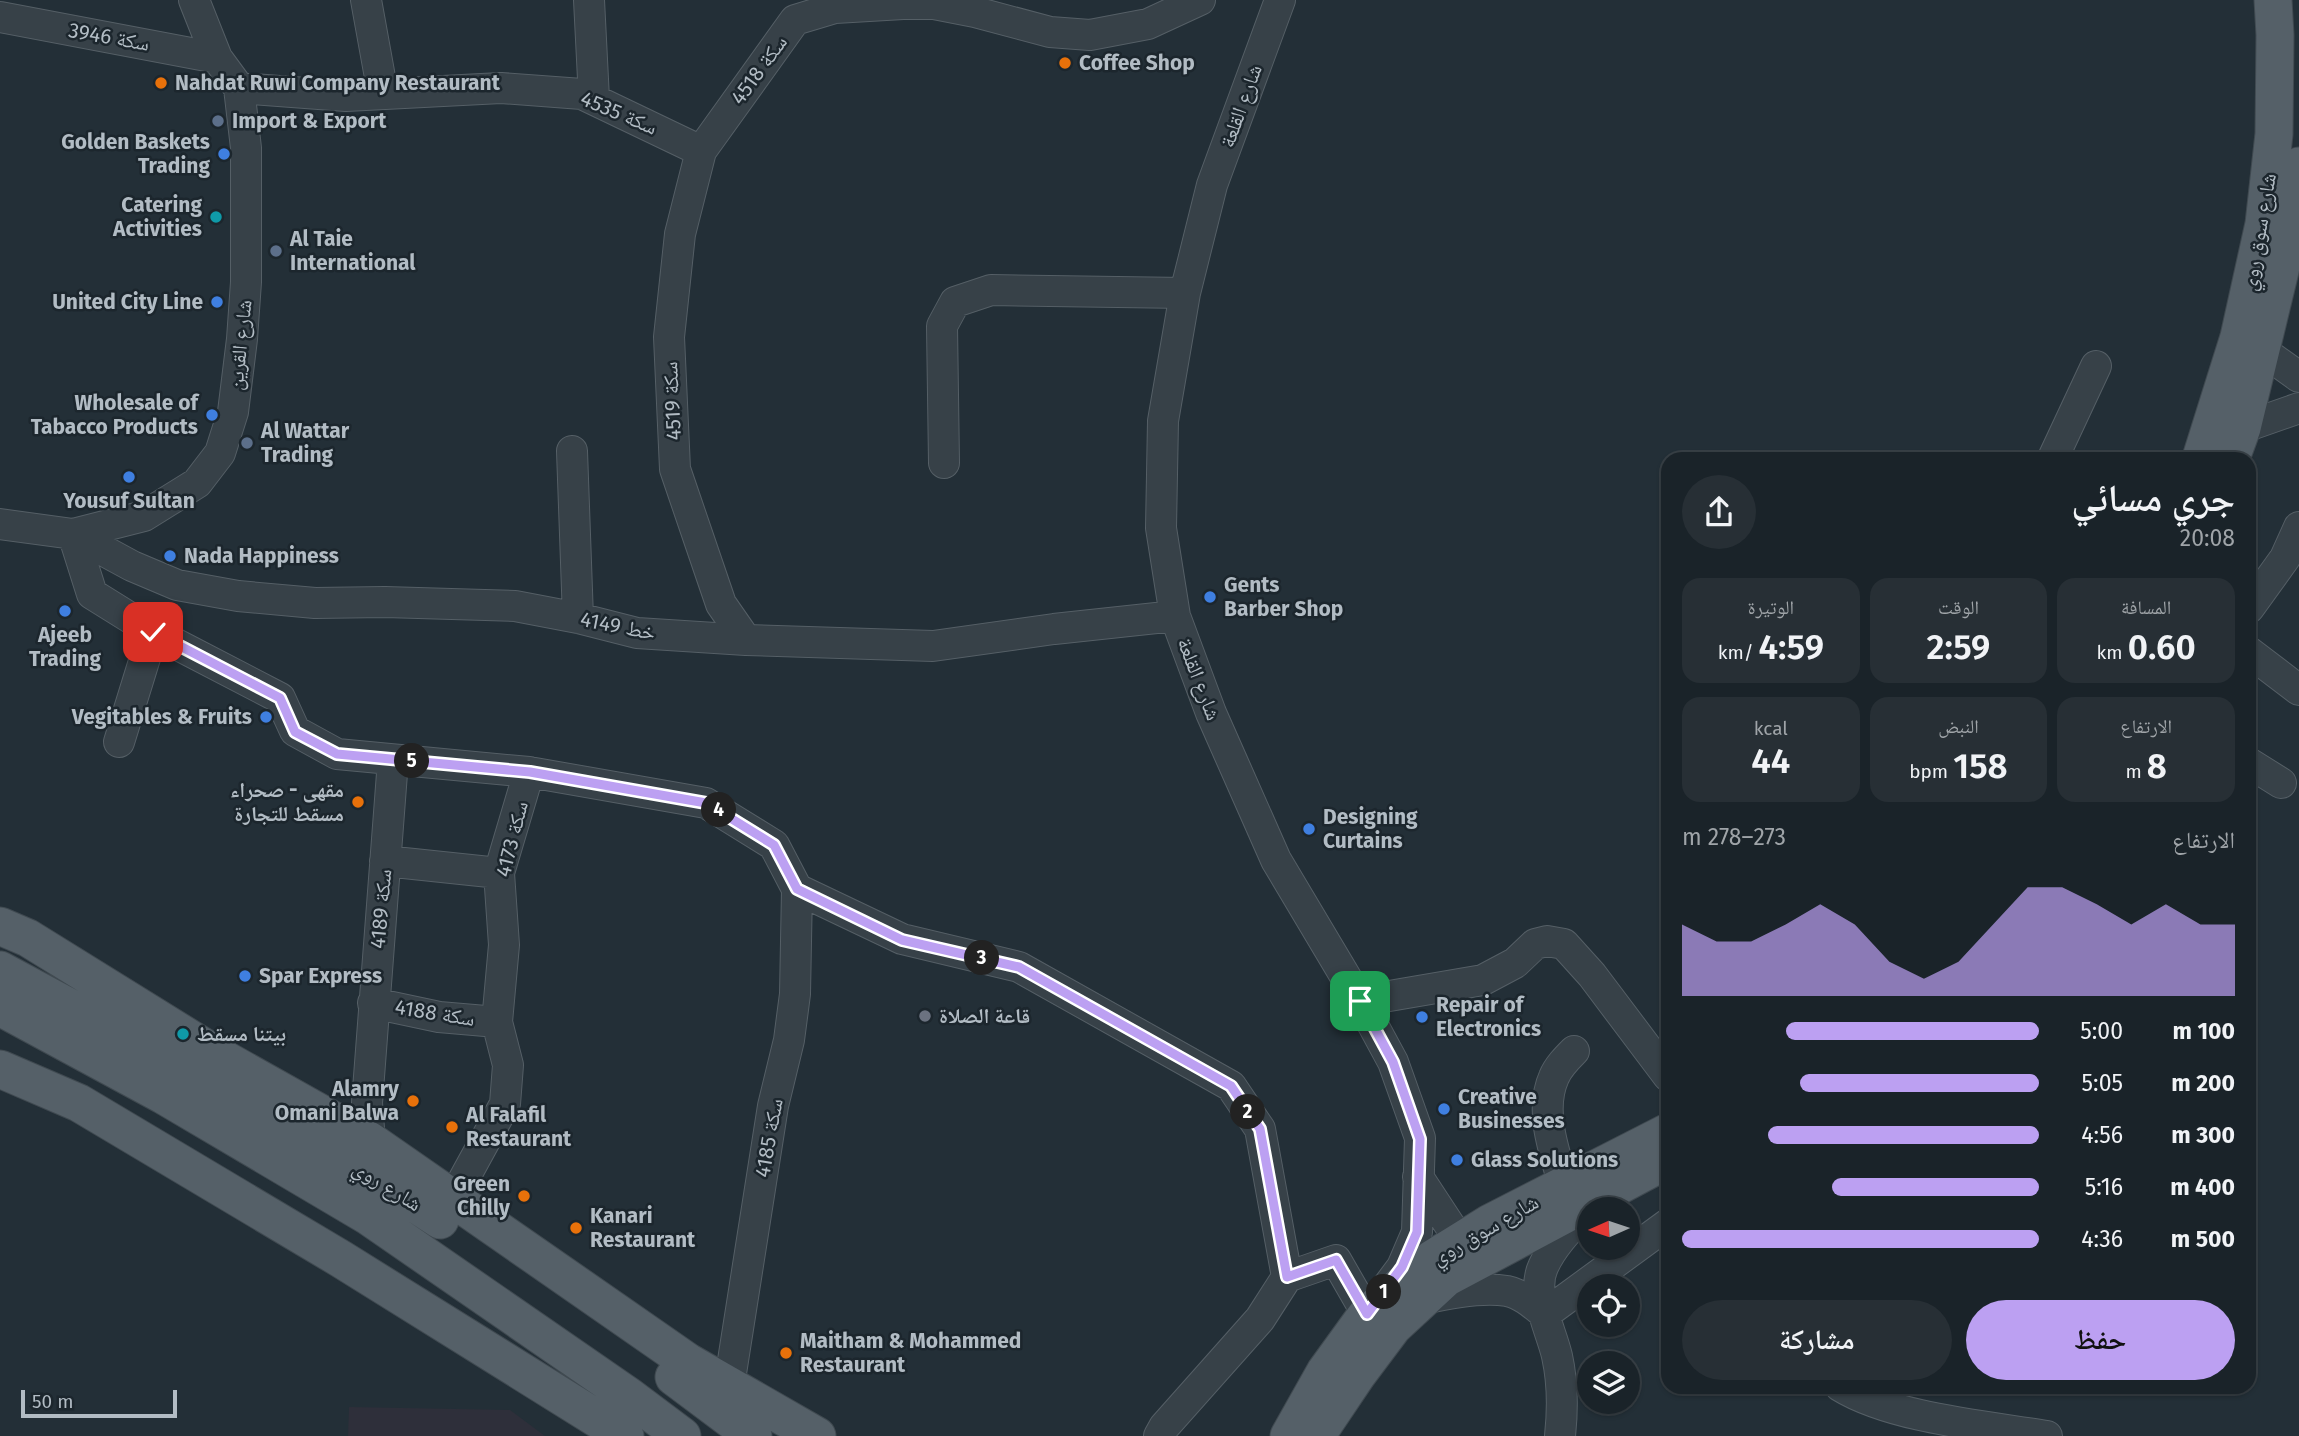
<!DOCTYPE html>
<html lang="ar">
<meta charset="utf-8">
<style>
body{margin:0;font-family:"Fira Sans","Noto Naskh Arabic",sans-serif;background:#272f35;color:#f1f3f6;direction:rtl;height:100vh;display:flex;flex-direction:column;font-size:26px;white-space:nowrap}
*{box-sizing:border-box;margin:0}
p{font-size:23px;color:#9fa4a8}
.icon{flex:none;width:38px;height:38px;fill:none;stroke:currentColor;stroke-width:2;stroke-linecap:round;stroke-linejoin:round}
.map{position:relative;flex:1;overflow:hidden;direction:ltr}
.drawer{position:absolute;left:1661px;top:452px;width:595px;height:942px;display:flex;flex-direction:column;background:#1a2329;border-radius:21px;box-shadow:0 2px 5px #0004,0 0 0 2px #384046;direction:rtl}
.drawer>*{flex:none}
.needle{width:46px;rotate:267deg}
.buttons{position:absolute;left:1577px;top:1197px;display:grid;gap:14px}
.buttons a{display:grid;place-items:center;width:63px;height:63px;border-radius:50%;background:#1a2329;box-shadow:0 2px 5px #0004,0 0 0 2px #384046;font-size:35px}
.scale{position:absolute;left:21px;bottom:18px;width:156px;box-sizing:border-box;padding-left:7px;border:4px solid #b2bcc4;border-top:0;font-size:19px;line-height:24px;white-space:nowrap;color:#b2bcc4;-webkit-text-stroke:5px #1c262d;paint-order:stroke}
.pin{position:absolute;display:grid;place-items:center;width:60px;height:60px;color:#fff;margin:-30px;border-radius:14px;box-shadow:0 4px 10px #0006}
.km{position:absolute;width:35px;height:35px;margin:-18px;border-radius:50%;background:#222;color:#fff;font-size:19px;line-height:35px;text-align:center}
.round{display:grid;place-items:center;flex:none;width:74px;height:74px;border-radius:37px;background:#272f35}
.summary{display:flex;align-items:center;justify-content:space-between;height:119px;padding:0 21px}
h1{font-size:38px;font-weight:600;line-height:52px}
.metrics{display:grid;grid-template-columns:repeat(3,1fr);gap:10px;height:119px;padding:7px 21px}
.metrics div{display:grid;align-content:center;border-radius:18px;background:#272f35;text-align:center}
.metrics b{font-size:35px;font-weight:600}
.metrics small{font-size:19px;font-weight:400}
.metrics p{font-size:19px}
.chart{height:196px;padding:14px 21px}
.chart p{display:flex;justify-content:space-between}
.chart svg{width:100%;height:126px;margin-top:7px;fill:#bca0f2;opacity:.7}
.button{display:flex;gap:14px;margin-top:auto;padding:14px 21px}
.button a{flex:1;height:80px;border-radius:42px;background:#bca0f2;color:#111;font-size:28px;font-weight:600;line-height:80px;text-align:center}
.button a+a{background:#272f35;color:#f1f3f6}
ul{padding:0 21px;list-style:none;font-size:23px}
li{display:grid;grid-template-columns:112px 84px 1fr;align-items:center;height:52px}
li i{height:18px;border-radius:9px;background:#bca0f2}
.map>svg:first-child{display:block}
</style>
<div class="map">
<svg width="2299" height="1436" viewBox="0 0 2299 1436">
<rect width="100%" height="100%" fill="#232f37"/>
<!-- medical -->
<path fill="#2e2f3a" d="M349,1407L510,1410L545,1436H348Z"/>
<g fill="none" stroke-linecap="round" stroke-linejoin="round">
<!-- minor casing -->
<g stroke="#555f66" stroke-width="32">
<path id="minor" d="M366,0L383,94
M589,0L594,99
M0,17L217,58
M239,88L346,96L501,88L582,94L701,151
M2260,349L2299,377
M2242,428L2299,408
M572,451L578,618
M2053,458L2096,366
M944,463L942,326L955,302L991,290L1185,293
M0,524L73,534L144,516L197,483L220,453L233,412L242,339L246,282V148L239,88L217,58L194,0
M73,534L132,566L177,585L238,596L315,603L385,602L515,606L578,618L637,633L746,640L933,646L1054,629L1175,616
M73,534L92,594L153,632L280,698L295,731L337,754L529,772
M2249,608L2285,558L2299,527
M746,640L721,604L675,469L669,337L680,234L701,151L795,20L835,8L903,4H934L975,12L1050,32L1090,35L1148,24L1200,0
M2249,652L2299,690
M119,742L153,632
M2249,763L2281,783
M385,861L499,873
M1360,1001L1483,980L1515,963L1535,944L1547,941L1564,944L1592,975L1668,1076
M373,1003L439,1017L497,1022
M370,1141L367,1103L393,760
M1418,1177L1460,1241
M1564,1185C1554,1152 1539,1110 1554,1077C1558,1067 1567,1058 1574,1051
M453,1199L505,1104L508,1065L497,1022L504,945L499,873L529,772L706,803L774,845L797,889L902,939L1019,967L1231,1086L1260,1129L1287,1277L1336,1260L1367,1314L1402,1267L1417,1232L1420,1138L1393,1062L1360,1001L1276,860L1211,713L1175,616L1161,528L1163,421L1185,293L1212,185L1280,0
M1424,1299C1450,1293 1481,1287 1507,1291C1522,1294 1534,1305 1545,1314
M1545,1314L1668,1224
M729,1386L773,1106L789,1040L795,994L797,889
M1840,1386C1892,1418 1986,1426 2047,1436
M1159,1436L1164,1427L1260,1319L1287,1277
M1560,1436C1563,1408 1563,1383 1557,1356C1551,1330 1531,1293 1543,1267C1553,1244 1573,1225 1590,1207"/>
</g>
<!-- major casing -->
<g stroke="#404a51" stroke-width="39">
<path id="major" d="M2201,458L2239,337L2264,224L2274,134L2275,35L2273,0
M2231,458L2242,428L2291,225L2299,166
M0,926L28,938L215,1054L370,1141L688,1362L817,1436
M0,970C148,1050 300,1126 440,1220
M0,1007L163,1095L368,1216L630,1397L682,1436
M0,1069L79,1103L341,1259L625,1436
M674,1377L753,1436
M1289,1436L1325,1372L1367,1314L1432,1259L1490,1223L1668,1132
M1316,1436L1357,1375L1393,1327L1446,1278L1656,1166"/>
</g>
<!-- minor -->
<use href="#minor" stroke="#374148" stroke-width="30"/>
<!-- major -->
<use href="#major" stroke="#556068" stroke-width="37"/>
</g>
<g fill="none" stroke-linecap="round" stroke-linejoin="round">
<!-- route casing -->
<g stroke="#fff" stroke-width="14">
<path id="route" d="M153,632L280,698L295,732L337,754L530,772L706,803L774,845L797,889L902,940L1019,967L1231,1086L1260,1129L1287,1277L1336,1260L1367,1314L1402,1267L1417,1232L1420,1139L1393,1062L1360,1001"/>
</g>
<!-- route -->
<use href="#route" stroke="#bca0f2" stroke-width="9"/>
</g>
<!-- markers -->
<g fill="#e8710a" stroke="#1c262d" stroke-width="2.5">
<circle cx="1065" cy="63" r="7"/>
<circle cx="161" cy="83" r="7"/>
<circle cx="358" cy="802" r="7"/>
<circle cx="413" cy="1101" r="7"/>
<circle cx="452" cy="1127" r="7"/>
<circle cx="524" cy="1196" r="7"/>
<circle cx="576" cy="1228" r="7"/>
<circle cx="786" cy="1353" r="7"/>
</g>
<g fill="#5c6f8a" stroke="#1c262d" stroke-width="2.5">
<circle cx="218" cy="121" r="7"/>
<circle cx="276" cy="251" r="7"/>
<circle cx="247" cy="443" r="7"/>
</g>
<g fill="#3f7fe0" stroke="#1c262d" stroke-width="2.5">
<circle cx="224" cy="154" r="7"/>
<circle cx="217" cy="302" r="7"/>
<circle cx="212" cy="415" r="7"/>
<circle cx="129" cy="477" r="7"/>
<circle cx="170" cy="556" r="7"/>
<circle cx="1210" cy="597" r="7"/>
<circle cx="65" cy="611" r="7"/>
<circle cx="266" cy="717" r="7"/>
<circle cx="1309" cy="829" r="7"/>
<circle cx="245" cy="976" r="7"/>
<circle cx="1422" cy="1017" r="7"/>
<circle cx="1444" cy="1109" r="7"/>
<circle cx="1457" cy="1160" r="7"/>
</g>
<g fill="#0f9aa8" stroke="#1c262d" stroke-width="2.5">
<circle cx="216" cy="217" r="7"/>
<circle cx="183" cy="1034" r="7"/>
</g>
<circle fill="#6b7280" stroke="#1c262d" stroke-width="2.5" cx="925" cy="1016" r="7"/>
<g text-anchor="middle" dominant-baseline="central" stroke-width="5" stroke-linejoin="round" paint-order="stroke">
<!-- street labels -->
<g font-size="21" fill="#b2bcc4" stroke="#1c262d">
<text transform="translate(109 37) rotate(10)">سكة 3946</text>
<text transform="translate(759 70) rotate(-54)">سكة 4518</text>
<text transform="translate(1241 106) rotate(-70)">شارع القلعة</text>
<text transform="translate(619 113) rotate(23)">سكة 4535</text>
<text transform="translate(2259 232) rotate(-80)">شارع سوق روي</text>
<text transform="translate(240 345) rotate(-84)">شارع القرين</text>
<text transform="translate(672 401) rotate(-93)">سكة 4519</text>
<text transform="translate(618 626) rotate(11)">4149 خط</text>
<text transform="translate(1199 679) rotate(69)">شارع القلعة</text>
<text transform="translate(512 839) rotate(-76)">سكة 4173</text>
<text transform="translate(381 909) rotate(-85)">سكة 4189</text>
<text transform="translate(435 1013) rotate(9)">سكة 4188</text>
<text transform="translate(769 1138) rotate(-80)">سكة 4185</text>
<text transform="translate(387 1186) rotate(32)">شارع روي</text>
<text transform="translate(1485 1230) rotate(-30)">شارع سوق روي</text>
</g>
<!-- poi labels -->
<g font-size="21" font-weight="bold" fill="#b2bcc4" stroke="#1c262d" text-anchor="start">
<text x="1079" y="63">Coffee Shop</text>
<text x="175" y="83">Nahdat Ruwi Company Restaurant</text>
<text x="232" y="121">Import &amp; Export</text>
<text x="210" y="142" text-anchor="end">Golden Baskets<tspan x="210" dy="24">Trading</tspan></text>
<text x="202" y="205" text-anchor="end">Catering<tspan x="202" dy="24">Activities</tspan></text>
<text x="290" y="239">Al Taie<tspan x="290" dy="24">International</tspan></text>
<text x="203" y="302" text-anchor="end">United City Line</text>
<text x="198" y="403" text-anchor="end">Wholesale of<tspan x="198" dy="24">Tabacco Products</tspan></text>
<text x="261" y="431">Al Wattar<tspan x="261" dy="24">Trading</tspan></text>
<text x="129" y="501" text-anchor="middle">Yousuf Sultan</text>
<text x="184" y="556">Nada Happiness</text>
<text x="1224" y="585">Gents<tspan x="1224" dy="24">Barber Shop</tspan></text>
<text x="65" y="635" text-anchor="middle">Ajeeb<tspan x="65" dy="24">Trading</tspan></text>
<text x="252" y="717" text-anchor="end">Vegitables &amp; Fruits</text>
<text x="344" y="790" text-anchor="end">مقهى - صحراء<tspan x="344" dy="24">مسقط للتجارة</tspan></text>
<text x="1323" y="817">Designing<tspan x="1323" dy="24">Curtains</tspan></text>
<text x="259" y="976">Spar Express</text>
<text x="1436" y="1005">Repair of<tspan x="1436" dy="24">Electronics</tspan></text>
<text x="939" y="1016">قاعة الصلاة</text>
<text x="197" y="1034">بيتنا مسقط</text>
<text x="399" y="1089" text-anchor="end">Alamry<tspan x="399" dy="24">Omani Balwa</tspan></text>
<text x="1458" y="1097">Creative<tspan x="1458" dy="24">Businesses</tspan></text>
<text x="466" y="1115">Al Falafil<tspan x="466" dy="24">Restaurant</tspan></text>
<text x="1471" y="1160">Glass Solutions</text>
<text x="510" y="1184" text-anchor="end">Green<tspan x="510" dy="24">Chilly</tspan></text>
<text x="590" y="1216">Kanari<tspan x="590" dy="24">Restaurant</tspan></text>
<text x="800" y="1341">Maitham &amp; Mohammed<tspan x="800" dy="24">Restaurant</tspan></text>
</g>
</g>
</svg>
<div class="buttons">
<a><svg class="needle" viewBox="-14 -14 28 28"><path d="M0-13l5 13h-10z" fill="#e53935"/><path d="M0 13l5-13h-10z" fill="#9fa4a8"/></svg></a>
<a><svg class="icon" aria-label="locate" viewBox="0 0 24 24"><circle cx="12" cy="12" r="6"/><path d="M12 2v4M12 18v4M2 12h4M18 12h4"/></svg></a>
<a><svg class="icon" aria-label="layers" viewBox="0 0 24 24"><path d="M12 4l9 5-9 5-9-5zM3 14l9 5 9-5"/></svg></a>
</div>
<div class="scale">50 m</div>
<div class="pin" style="left:1360px;top:1001px;background:#1e9e55"><svg class="icon" aria-label="arrive" viewBox="0 0 24 24"><path d="M6 21V4h12l-3 4 3 4H6"/></svg></div>
<div class="pin" style="left:153px;top:632px;background:#d93025"><svg class="icon" aria-label="check" viewBox="0 0 24 24"><path d="M5 12l5 5 9-10"/></svg></div>
<b class="km" style="left:1384px;top:1292px">1</b>
<b class="km" style="left:1248px;top:1112px">2</b>
<b class="km" style="left:982px;top:958px">3</b>
<b class="km" style="left:719px;top:810px">4</b>
<b class="km" style="left:412px;top:761px">5</b>
<section class="drawer">
<div class="summary"><div><h1>جري مسائي</h1><p>20:08</p></div><a class="round"><svg class="icon" aria-label="share" viewBox="0 0 24 24"><path d="M12 15V3M7 8l5-5 5 5M5 13v7h14v-7"/></svg></a></div>
<div class="metrics">
<div><p>المسافة</p><b>0.60<small> km</small></b></div>
<div><p>الوقت</p><b>2:59</b></div>
<div><p>الوتيرة</p><b>4:59<small> /km</small></b></div>
</div>
<div class="metrics">
<div><p>الارتفاع</p><b>8<small> m</small></b></div>
<div><p>النبض</p><b>158<small> bpm</small></b></div>
<div><p>kcal</p><b>44</b></div>
</div>
<div class="chart"><p><span>الارتفاع</span>273–278 m</p>
<svg viewBox="0 0 160 44" preserveAspectRatio="none"><path d="M0 44V19L10 25L20 25L30 19L40 12L50 19L60 32L70 38L80 32L90 19L100 6L110 6L120 12L130 19L140 12L150 19L160 19V44z"/></svg>
</div>
<ul>
<li><b>100 m</b>5:00<i style="width:71%"></i></li>
<li><b>200 m</b>5:05<i style="width:67%"></i></li>
<li><b>300 m</b>4:56<i style="width:76%"></i></li>
<li><b>400 m</b>5:16<i style="width:58%"></i></li>
<li><b>500 m</b>4:36<i style="width:100%"></i></li>
</ul>
<div class="button"><a>حفظ</a><a>مشاركة</a></div>
</section>
</div>
